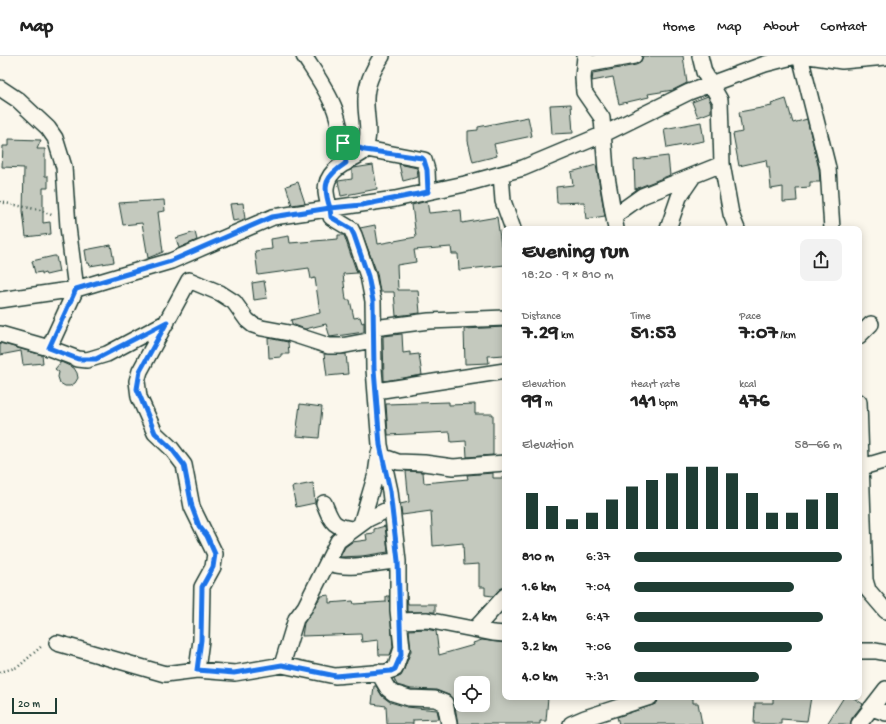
<!DOCTYPE html>
<meta charset="utf-8">
<style>
body{margin:0;font-family:"Gochi Hand",sans-serif;background:#f2f2f2;color:#222;height:100vh;display:flex;flex-direction:column;font-size:15px;white-space:nowrap}
*{box-sizing:border-box;margin:0}
p{font-size:13px;color:#767676}
.icon{flex:none;width:22px;height:22px;fill:none;stroke:currentColor;stroke-width:2;stroke-linecap:round;stroke-linejoin:round}
.map{position:relative;flex:1;overflow:hidden}
.sheet{position:absolute;left:502px;top:170px;width:360px;height:474px;display:flex;flex-direction:column;background:#fff;border-radius:8px;box-shadow:0 2px 10px #0003}
.sheet>*{flex:none}
.tools{position:absolute;left:454px;top:620px;display:grid;gap:8px}
.tools a{display:grid;place-items:center;width:36px;height:36px;border-radius:8px;background:#fff;box-shadow:0 2px 10px #0003;font-size:20px}
.scale{position:absolute;left:12px;bottom:10px;width:45px;box-sizing:border-box;padding-left:4px;border:2px solid #1f3d34;border-top:0;font-size:11px;line-height:14px;white-space:nowrap;color:#1f3d34;-webkit-text-stroke:3px #fbf7ec;paint-order:stroke}
.pin{position:absolute;display:grid;place-items:center;width:34px;height:34px;color:#fff;margin:-17px;border-radius:8px;box-shadow:0 2px 6px #0006}
.round{display:grid;place-items:center;flex:none;width:42px;height:42px;border-radius:8px;background:#f2f2f2}
.summary{display:flex;align-items:center;justify-content:space-between;height:68px;padding:0 20px}
h1{font-size:22px;font-weight:800;line-height:30px}
.figures{display:grid;grid-template-columns:repeat(3,1fr);gap:6px;height:68px;padding:4px 20px}
.figures div{display:grid;align-content:center}
.figures b{font-size:20px;font-weight:800}
.figures small{font-size:11px;font-weight:400}
.figures p{font-size:11px}
.chart{height:112px;padding:8px 20px}
.chart p{display:flex;justify-content:space-between}
.chart svg{width:100%;height:72px;margin-top:4px;stroke:#1f3d34;stroke-width:6}
ul{padding:0 20px;list-style:none;font-size:13px}
li{display:grid;grid-template-columns:64px 48px 1fr;align-items:center;height:30px}
li i{height:10px;border-radius:5px;background:#1f3d34}
header{display:flex;align-items:center;gap:24px;box-sizing:border-box;height:56px;padding:0 20px;background:#fff;border-bottom:1px solid #e0e0e0}
header strong{font-size:19px}
nav{display:flex;gap:22px;margin-inline-start:auto;font-size:14px}
.map>svg:first-child{display:block}
</style>
<header>
<strong>Map</strong>
<nav><a>Home</a><a>Map</a><a>About</a><a>Contact</a></nav>
</header>
<div class="map">
<svg width="886" height="668" viewBox="0 0 886 668">
<rect width="100%" height="100%" fill="#fbf7ec"/>
<filter id="ink" filterUnits="userSpaceOnUse"><feTurbulence type="fractalNoise" baseFrequency=".025" numOctaves="2"/><feDisplacementMap in="SourceGraphic" scale="8" xChannelSelector="R" yChannelSelector="G"/><feConvolveMatrix kernelMatrix="1 2 1 2 8 2 1 2 1" color-interpolation-filters="sRGB"/></filter>
<g filter="url(#ink)">
<!-- building -->
<path fill="#c4c9be" stroke="#1f3d34" fill-rule="evenodd" d="M643,0H683L687,27L673,34L648,38L649,41L619,48L613,21L592,25L593,17L636,9L640,7Z
M708,40L711,48V56L698,61L692,46Z
M786,43L793,67L807,63L819,113L820,126H810V131L796,132L797,145L783,146V131L771,133L769,111H767L766,104L739,110L733,78L742,76L739,56L772,50L771,48Z
M571,48L573,77L552,78L550,49Z
M528,61L532,80L494,88L497,100L473,106L468,85V75L478,74V71Z
M701,66L704,85L667,92L664,73Z
M9,83L41,84L37,93H45V120H48V132H43V167L50,166L51,178L26,181L23,155L24,112L2,111L3,90H9Z
M668,100L670,119L635,133L634,104Z
M399,108L417,112L418,121L403,125Z
M373,109L377,133L341,140L338,125L352,123V113L354,112Z
M596,109L605,160L586,163L584,146L557,147L556,131L573,129L571,116Z
M298,126L305,147L292,149L286,130Z
M164,144L165,155L158,156L163,196L148,202L142,167L123,169L119,147Z
M427,145L429,157L461,154L462,167L497,161L501,189L505,187V209L459,214L458,198H452L451,191L414,194L416,206L397,209L398,234H418L420,257L396,260L394,236H380L377,217L360,172L375,169L378,188L416,181L412,149Z
M243,147L245,163L233,165L230,148Z
M195,176L197,184L179,192L176,182Z
M338,179H344L357,217L343,218L346,244H350L354,262L360,261L362,267L364,266V276L330,281L326,268L305,273L292,268L291,264L320,257L315,222L311,223L309,212L258,219L255,195L272,193L271,183L289,180L290,187L338,183Z
M111,189L114,206L90,210L89,207H87L85,194Z
M54,200H56L59,216L46,219L45,217L42,218V216L35,217L32,205Z
M264,225L267,242L254,244L252,227Z
M505,271V299L488,300L489,307L465,308L464,273Z
M402,278L403,297L410,296V299L419,298L422,319L384,325L383,280Z
M268,282L288,286L289,298H281V301L269,302Z
M0,287L42,299L43,307L23,309L21,295L0,299Z
M324,298H346L348,318L327,320Z
M61,306L74,312L77,317L78,322L75,327L70,330H65L60,327L58,321L59,316L55,313Z
M449,346V349L475,348V358H493V399L467,401L466,385L451,386L450,376L388,379L386,348Z
M300,348L322,351L319,382L296,380Z
M406,415L423,416L424,427L468,423L467,419L493,417V422H505V531L499,534L493,540L485,539V531H479V508L464,509L463,487L433,490L431,455L402,459L400,448L409,446Z
M313,427L315,447L296,451L292,431Z
M385,470L388,496L362,500L340,501L345,491L352,486L367,484L366,478L374,477V473Z
M329,539V547L353,545L354,548L386,546V540H389L393,591L390,599H379L378,584L362,586L361,578L302,580L304,567L321,540Z
M407,540L408,548H435V556H407Z
M426,573L436,575L439,599L474,589L473,587L482,584L505,587V641H548L546,665H540V668H458L454,645L449,639L436,634L411,633L397,629L394,623L401,620L403,616L411,595L409,574ZM461,627H483V649H461Z
M374,630H376L382,640L390,646L407,651L437,654L439,663L413,664V668H387L386,650L372,648Z
M659,641L693,642V647H698L702,668H619L617,661L653,649L657,647Z
M773,641H811L807,665L781,663V668H754L755,647H773Z
M844,641H852L863,648L852,662L850,668H827Z"/>
<g fill="none" stroke-linecap="round" stroke-linejoin="round">
<!-- minor casing -->
<g stroke="#1f3d34" stroke-width="18">
<path id="minor" d="M304,0C315,17 328,35 335,54C341,71 343,89 346,107
M585,0L583,22L584,36L602,62L606,115L616,173
M700,0L704,16L720,44L722,108L731,158L737,173
M800,0L828,112L832,173
M809,0L842,5L886,1
M584,9L634,0
M0,32L18,44L48,72L55,82L64,111L68,171L76,233L49,292
M356,91L424,104L427,114L428,136
M501,118L503,145L513,173
M614,160L642,140L722,108
M668,173L679,141L692,122
M0,244L76,233L123,219L171,205L273,161L395,143L465,128L523,112L604,78L689,36L765,8L796,0
M374,272L429,265L505,262
M0,278L49,292L78,303L87,304L107,298L167,266
M859,280L871,268
M376,335L505,315
M859,346L865,524L868,534L886,555
M384,401L398,406L424,407L453,411L505,407
M859,412L886,404
M324,447C332,466 332,471 354,473
M361,468L376,418L379,397
M328,507C352,515 374,506 398,505
M400,565L427,564L493,577L505,578
M475,573L505,540
M57,587L165,618L197,614L235,617L282,609L335,620L386,616L395,613L402,592L398,554V505L390,435L380,389L374,313L373,245L368,220L354,179L351,173L331,161C330,153 327,145 326,136C325,114 346,107 362,97C373,80 365,61 366,43C366,28 374,12 382,0
M859,595H876L886,597
M282,609L296,563L305,551L338,485L368,463L391,452
M197,614L201,584L202,531L213,511L215,498L192,451L184,409L171,392L155,377L139,341L137,325L140,315L189,224L220,237L234,246L247,264L253,269L262,272L289,277L329,290H341L373,284
M378,616L388,633L393,637L409,642L435,643L445,647L449,668
M871,652L886,657
M571,668L585,662L650,641
M859,668L886,633"/>
</g>
<!-- path -->
<path stroke="#1f3d34" stroke-width="2.5" stroke-dasharray="1 3" stroke-linecap="butt" d="M0,146L40,154L54,160
M0,616L18,611L43,589"/>
<!-- minor -->
<use href="#minor" stroke="#fbf7ec" stroke-width="15"/>
</g>
</g>
<g fill="none" stroke-linecap="round" stroke-linejoin="round" filter="url(#ink)">
<!-- route casing -->
<g stroke="#fff" stroke-width="8">
<path id="route" d="M343,87L346,107C325,121 322,128 330,152L272,161L171,205L76,233L49,292L78,303H96L167,266L140,315L137,333L155,377L171,392L184,409L192,451L199,470L207,480L215,498L213,511L202,531L201,584L197,614L234,617L282,609L336,620L391,615L395,613L401,599L398,505L390,435L380,389L374,313L373,245L368,220L354,179L351,173L331,161L330,152L362,149L428,136L427,114L424,104L422,102L365,94L343,87"/>
</g>
<!-- route -->
<use href="#route" stroke="#1a73e8" stroke-width="5"/>
</g>
</svg>
<div class="tools">
<a><svg class="icon" aria-label="locate" viewBox="0 0 24 24"><circle cx="12" cy="12" r="6"/><path d="M12 2v4M12 18v4M2 12h4M18 12h4"/></svg></a>
</div>
<div class="scale">20 m</div>
<div class="pin" style="left:343px;top:87px;background:#1e9e55"><svg class="icon" aria-label="arrive" viewBox="0 0 24 24"><path d="M6 21V4h12l-3 4 3 4H6"/></svg></div>
<section class="sheet">
<div class="summary"><div><h1>Evening run</h1><p>18:20 · 9 × 810 m</p></div><a class="round"><svg class="icon" aria-label="share" viewBox="0 0 24 24"><path d="M12 15V3M7 8l5-5 5 5M5 13v7h14v-7"/></svg></a></div>
<div class="figures">
<div><p>Distance</p><b>7.29<small> km</small></b></div>
<div><p>Time</p><b>51:53</b></div>
<div><p>Pace</p><b>7:07<small> /km</small></b></div>
</div>
<div class="figures">
<div><p>Elevation</p><b>99<small> m</small></b></div>
<div><p>Heart rate</p><b>141<small> bpm</small></b></div>
<div><p>kcal</p><b>476</b></div>
</div>
<div class="chart"><p><span>Elevation</span>58–66 m</p>
<svg viewBox="0 0 160 44" preserveAspectRatio="none"><path d="M5 44V22M15 44V30M25 44V38M35 44V34M45 44V26M55 44V18M65 44V14M75 44V10M85 44V6M95 44V6M105 44V10M115 44V22M125 44V34M135 44V34M145 44V26M155 44V22"/></svg>
</div>
<ul>
<li><b>810 m</b>6:37<i style="width:100%"></i></li>
<li><b>1.6 km</b>7:04<i style="width:77%"></i></li>
<li><b>2.4 km</b>6:47<i style="width:91%"></i></li>
<li><b>3.2 km</b>7:06<i style="width:76%"></i></li>
<li><b>4.0 km</b>7:31<i style="width:60%"></i></li>
</ul>
</section>
</div>
